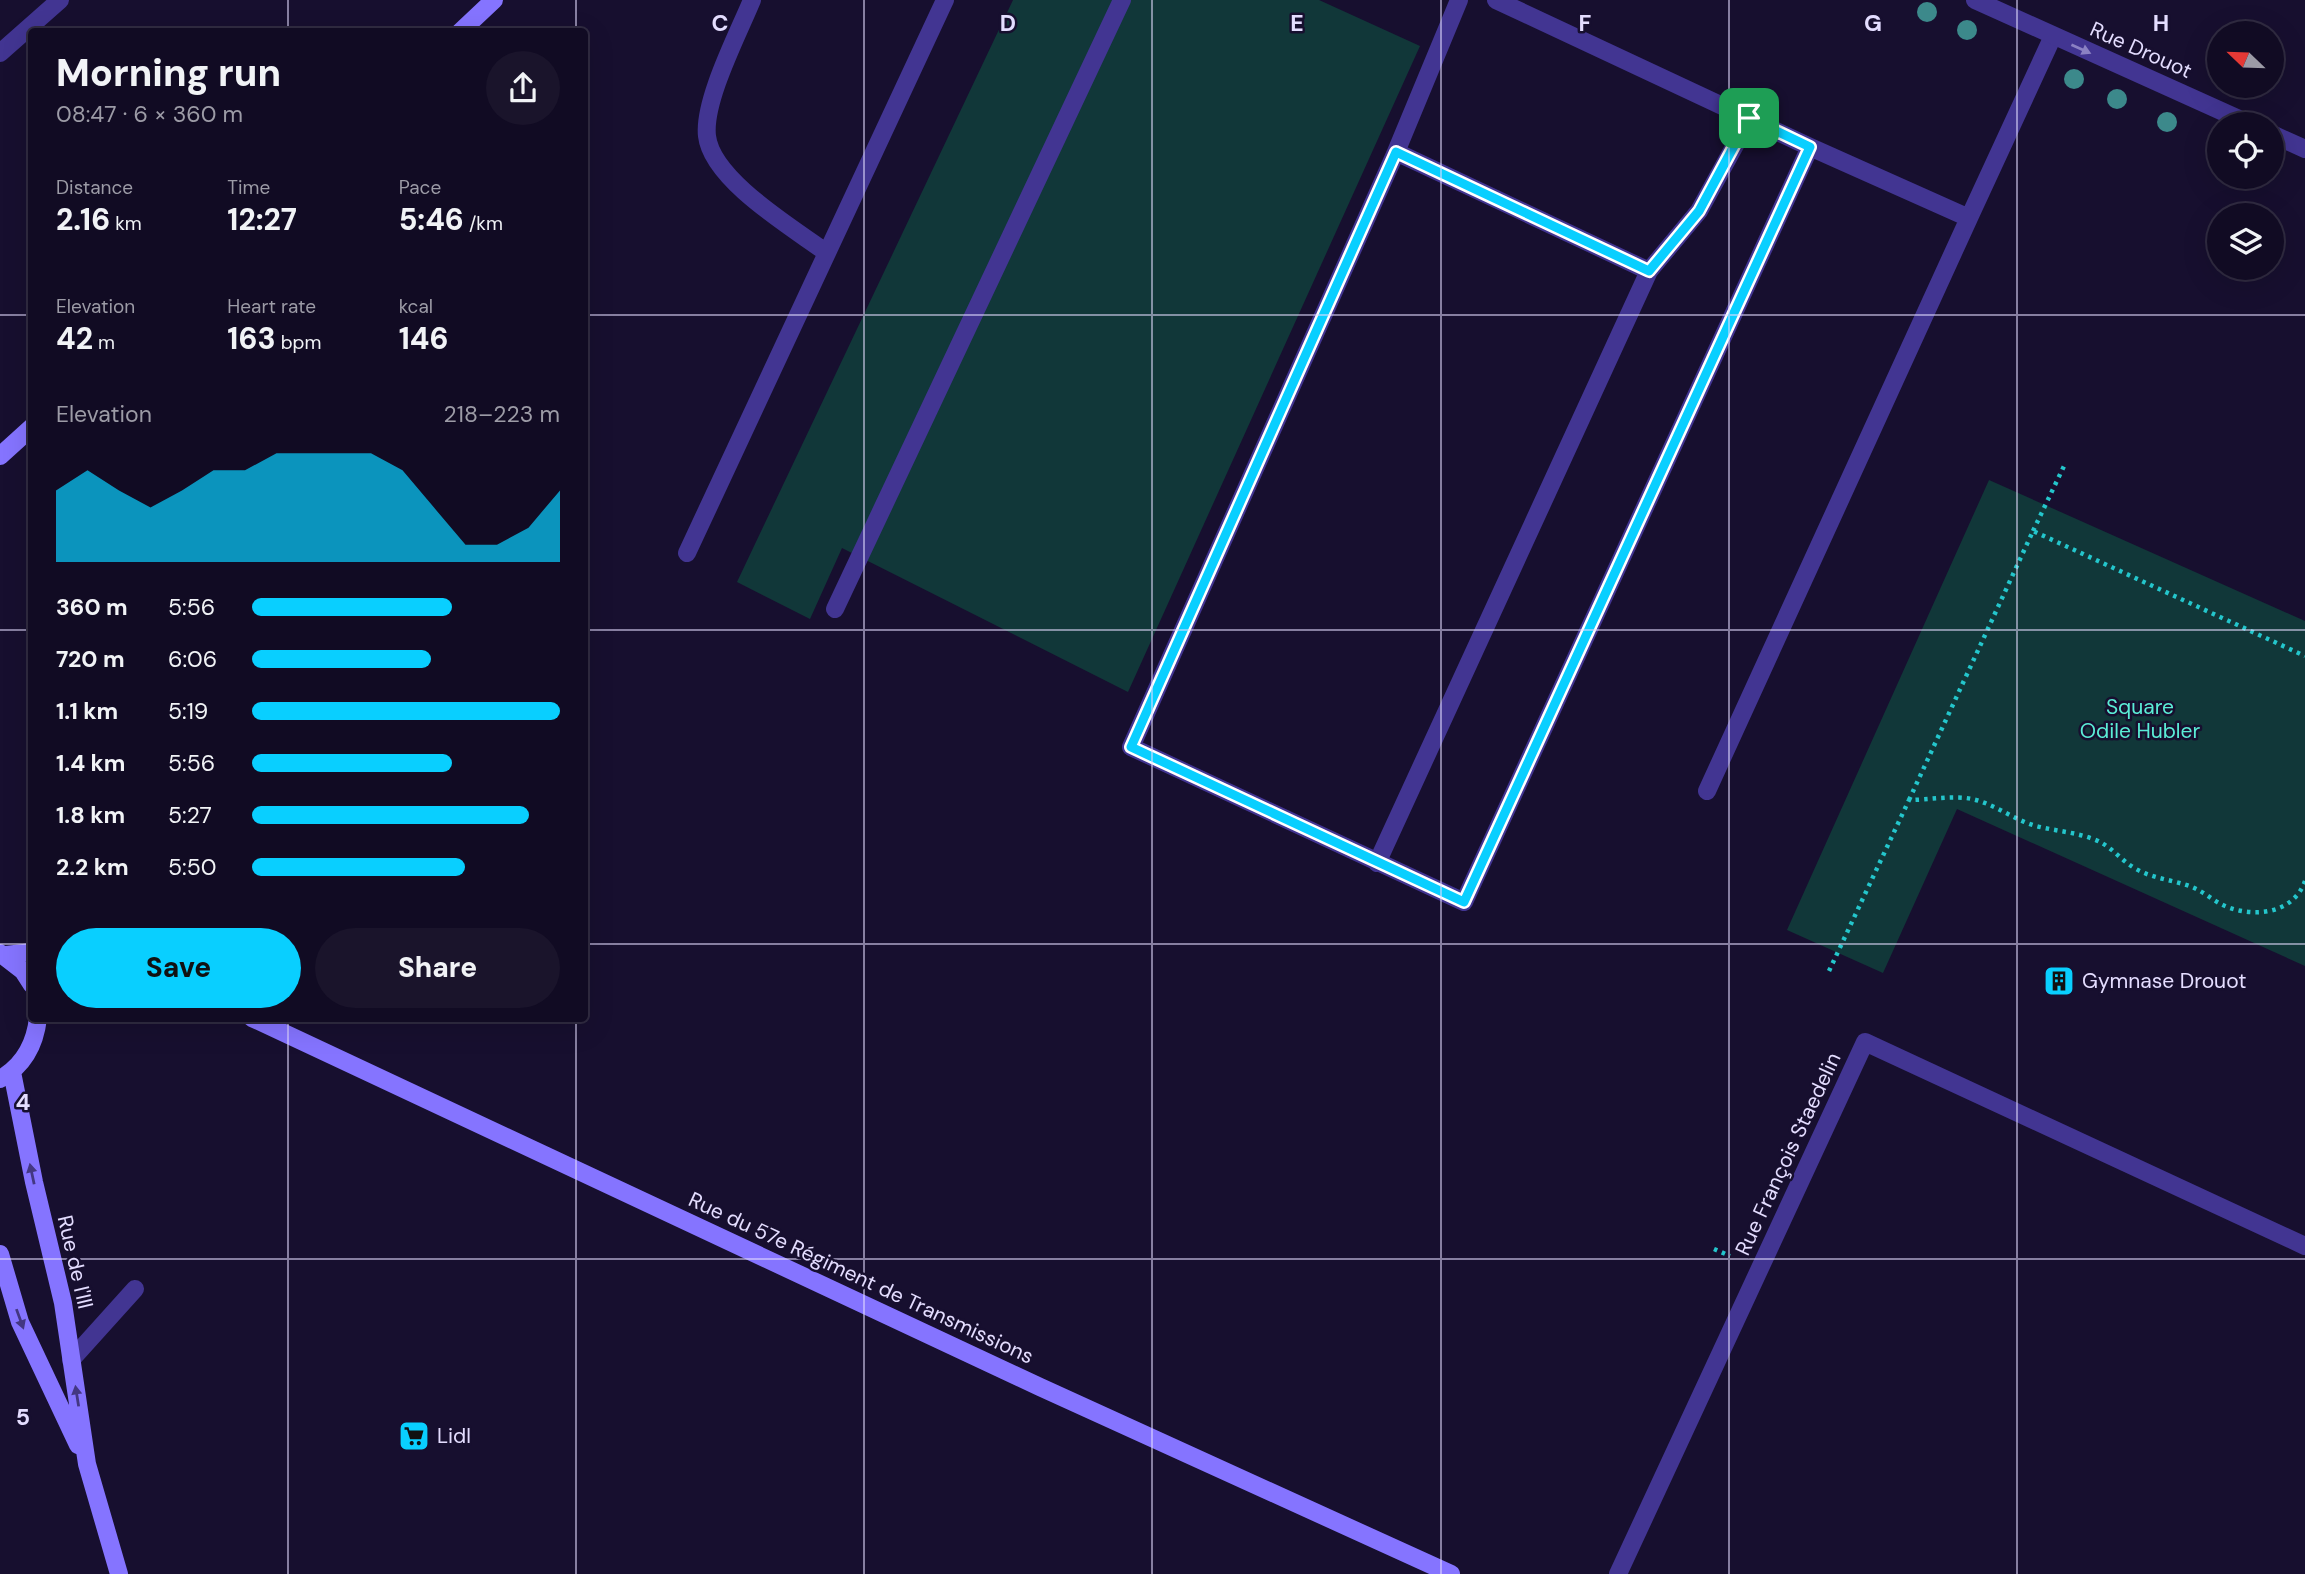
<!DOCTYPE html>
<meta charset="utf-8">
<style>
body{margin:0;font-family:"DM Sans",sans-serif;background:#1a142b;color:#f1f3f6;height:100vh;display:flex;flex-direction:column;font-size:26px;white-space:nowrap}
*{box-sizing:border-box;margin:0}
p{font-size:23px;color:#9c9ba6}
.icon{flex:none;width:38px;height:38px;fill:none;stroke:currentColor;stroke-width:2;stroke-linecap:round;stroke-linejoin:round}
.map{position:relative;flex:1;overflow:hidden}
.panel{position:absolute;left:28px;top:28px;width:560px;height:994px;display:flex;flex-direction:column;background:#110b23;border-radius:7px;box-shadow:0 7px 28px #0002,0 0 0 2px #302b41}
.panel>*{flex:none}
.needle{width:46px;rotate:293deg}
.fabs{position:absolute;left:2207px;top:21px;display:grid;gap:14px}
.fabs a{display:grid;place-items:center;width:77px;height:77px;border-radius:50%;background:#110b23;box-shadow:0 7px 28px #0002,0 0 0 2px #302b41;font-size:35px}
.pin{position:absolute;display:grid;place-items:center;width:60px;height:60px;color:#fff;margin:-30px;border-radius:14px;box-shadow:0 4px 10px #0006}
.round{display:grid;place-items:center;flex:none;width:74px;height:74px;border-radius:37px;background:#1a142b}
.summary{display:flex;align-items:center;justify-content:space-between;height:119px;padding:0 28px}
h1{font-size:38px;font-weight:800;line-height:52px}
.metrics{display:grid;grid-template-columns:repeat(3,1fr);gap:10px;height:119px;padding:7px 28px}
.metrics div{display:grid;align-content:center}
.metrics b{font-size:30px;font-weight:800}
.metrics small{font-size:19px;font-weight:400}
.metrics p{font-size:19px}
.chart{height:196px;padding:14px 28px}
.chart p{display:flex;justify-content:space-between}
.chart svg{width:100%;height:126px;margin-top:7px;fill:#09cfff;opacity:.7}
.action{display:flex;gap:14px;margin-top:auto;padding:14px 28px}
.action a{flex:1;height:80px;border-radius:42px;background:#09cfff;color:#111;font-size:28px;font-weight:800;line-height:80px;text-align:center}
.action a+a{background:#1a142b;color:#f1f3f6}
ul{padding:0 28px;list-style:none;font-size:23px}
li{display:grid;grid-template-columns:112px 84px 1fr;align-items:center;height:52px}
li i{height:18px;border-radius:9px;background:#09cfff}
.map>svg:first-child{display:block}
</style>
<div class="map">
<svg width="2305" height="1574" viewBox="0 0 2305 1574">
<rect width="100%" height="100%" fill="#170f2f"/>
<!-- green -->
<path fill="#113739" d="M1013,0H1319L1420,46L1128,692L842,548L810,619L737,582Z
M1989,480L2305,621V966L1957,809L1883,973L1787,930Z"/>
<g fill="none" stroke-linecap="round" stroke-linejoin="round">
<!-- path -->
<path stroke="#24c6cc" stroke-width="4.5" stroke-dasharray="3.5 5" stroke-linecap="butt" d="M2033,531L2065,464
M1909,800L2033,531L2305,656
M1829,971L1909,800C1928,800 1953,795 1972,799C1995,804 2014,820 2036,826C2055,831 2075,832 2093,839C2111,845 2120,860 2136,869C2154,879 2174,880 2192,887C2202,891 2210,898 2219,903C2248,919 2293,916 2305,881
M1714,1249L1730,1256"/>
<!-- lane -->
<path stroke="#423592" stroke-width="18" d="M752,0C738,34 703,101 707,136C712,180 793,228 827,253
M1496,0L1810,147L1969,218L2053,36
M0,53L60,0
M1396,152L1131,747L1464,902L1810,147
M1649,271L1699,211L1750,118
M687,553L945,0
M835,609L1122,0
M1707,791L1969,218
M1377,863L1649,271L1396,152L1459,0
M71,1360L135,1289"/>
<!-- street -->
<path stroke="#423592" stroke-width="18" d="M1975,0L2250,124
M2272,134L2305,149
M1618,1574L1865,1042L2305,1246"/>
<!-- secondary -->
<path stroke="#8574ff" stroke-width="18" d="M460,32L494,0
M0,456L32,427
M0,953L23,971L32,985
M6,955L32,952
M252,1018L1040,1387L1451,1574
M12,1072L34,1182L63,1303L87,1464L119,1574
M0,1079C23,1066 35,1045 38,1018
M0,1254L20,1322L78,1445"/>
</g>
<!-- trees -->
<g fill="#3c898b">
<circle cx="1927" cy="12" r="10"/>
<circle cx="1967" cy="30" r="10"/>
<circle cx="2074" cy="79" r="10"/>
<circle cx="2117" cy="99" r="10"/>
<circle cx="2167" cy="122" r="10"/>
</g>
<!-- one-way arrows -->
<defs><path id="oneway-solid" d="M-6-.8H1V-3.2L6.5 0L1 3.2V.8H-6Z" transform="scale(1.75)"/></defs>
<use fill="#8b81c3" href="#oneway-solid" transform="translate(2081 49) rotate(24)"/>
<g fill="#433782">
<use href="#oneway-solid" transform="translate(32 1174) rotate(-102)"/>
<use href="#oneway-solid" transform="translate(20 1319) rotate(70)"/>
<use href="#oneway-solid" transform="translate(77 1396) rotate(-99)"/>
</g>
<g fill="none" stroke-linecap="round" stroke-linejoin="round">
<!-- route casing -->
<g stroke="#fff" stroke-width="14">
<path id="route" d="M1749,118L1810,147L1464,902L1131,747L1396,152L1649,271L1699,211Z"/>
</g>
<!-- route -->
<use href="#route" stroke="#09cfff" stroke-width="9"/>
</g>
<!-- grid -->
<path fill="none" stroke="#e4ddff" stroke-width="2" stroke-opacity="0.55" d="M288,0V32M576,0V32M864,0V1574M1152,0V1574M1441,0V1574M1729,0V1574M2017,0V1574M0,315H32M584,315H2305M0,630H32M584,630H2305M0,944H32M584,944H2305M288,1018V1574M576,1018V1574M0,1259H2305"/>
<!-- icons -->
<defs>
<g id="building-square" transform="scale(1.575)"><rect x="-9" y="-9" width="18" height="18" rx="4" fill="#09cfff" stroke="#170f2f"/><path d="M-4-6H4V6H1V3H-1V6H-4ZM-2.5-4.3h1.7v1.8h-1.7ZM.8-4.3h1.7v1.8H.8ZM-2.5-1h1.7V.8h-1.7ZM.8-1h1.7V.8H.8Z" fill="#111"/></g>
<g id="supermarket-square" transform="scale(1.575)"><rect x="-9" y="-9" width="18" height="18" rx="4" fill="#09cfff" stroke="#170f2f"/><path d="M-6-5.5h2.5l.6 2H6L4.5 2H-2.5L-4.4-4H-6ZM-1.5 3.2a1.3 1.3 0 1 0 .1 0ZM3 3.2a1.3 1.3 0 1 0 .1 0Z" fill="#111"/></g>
</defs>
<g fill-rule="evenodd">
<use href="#building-square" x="2059" y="981"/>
<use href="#supermarket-square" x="414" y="1436"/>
</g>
<g text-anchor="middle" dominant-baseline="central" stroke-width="5" stroke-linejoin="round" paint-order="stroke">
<!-- street labels -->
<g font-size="21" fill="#e4ddff" stroke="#170f2f">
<text transform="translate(2141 50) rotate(24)">Rue Drouot</text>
<text transform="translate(1788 1154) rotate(-65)">Rue François Staedelin</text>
<text transform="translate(75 1262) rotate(77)">Rue de l'Ill</text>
<text transform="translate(861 1278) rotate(25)">Rue du 57e Régiment de Transmissions</text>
</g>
<!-- park labels -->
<g font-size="21" fill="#5bedd6" stroke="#170f2f">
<text x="2140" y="707">Square<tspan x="2140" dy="24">Odile Hubler</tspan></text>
</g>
<!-- poi labels -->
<g font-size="21" fill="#e4ddff" stroke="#170f2f" text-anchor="start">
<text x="2082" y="981">Gymnase Drouot</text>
<text x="437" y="1436">Lidl</text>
</g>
</g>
<g font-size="23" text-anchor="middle" font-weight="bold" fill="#e4ddff" stroke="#170f2f" stroke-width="5" stroke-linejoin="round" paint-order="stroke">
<text x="720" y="31">C</text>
<text x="1008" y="31">D</text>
<text x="1297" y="31">E</text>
<text x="1585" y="31">F</text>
<text x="1873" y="31">G</text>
<text x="2161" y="31">H</text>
<text x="23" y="1110">4</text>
<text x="23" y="1425">5</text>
</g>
</svg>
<div class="fabs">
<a><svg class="needle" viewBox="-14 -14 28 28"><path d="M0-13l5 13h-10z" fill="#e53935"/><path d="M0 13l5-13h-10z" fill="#9c9ba6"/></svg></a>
<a><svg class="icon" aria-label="locate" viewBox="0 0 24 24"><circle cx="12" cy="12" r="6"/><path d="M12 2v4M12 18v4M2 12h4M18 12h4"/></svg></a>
<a><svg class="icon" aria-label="layers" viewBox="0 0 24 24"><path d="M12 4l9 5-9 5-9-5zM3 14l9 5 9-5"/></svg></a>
</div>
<div class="pin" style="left:1749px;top:118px;background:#1e9e55"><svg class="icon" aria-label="arrive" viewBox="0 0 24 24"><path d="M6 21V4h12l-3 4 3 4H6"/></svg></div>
<section class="panel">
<div class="summary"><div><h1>Morning run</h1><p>08:47 · 6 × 360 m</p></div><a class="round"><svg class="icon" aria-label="share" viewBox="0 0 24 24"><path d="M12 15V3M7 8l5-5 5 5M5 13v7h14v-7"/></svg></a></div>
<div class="metrics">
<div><p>Distance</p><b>2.16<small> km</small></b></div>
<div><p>Time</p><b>12:27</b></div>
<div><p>Pace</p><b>5:46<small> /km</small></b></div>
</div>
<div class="metrics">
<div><p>Elevation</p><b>42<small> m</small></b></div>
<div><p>Heart rate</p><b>163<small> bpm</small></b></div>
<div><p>kcal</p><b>146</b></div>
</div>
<div class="chart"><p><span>Elevation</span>218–223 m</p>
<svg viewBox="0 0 160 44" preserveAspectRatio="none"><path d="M0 44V19L10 12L20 19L30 25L40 19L50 12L60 12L70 6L80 6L90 6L100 6L110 12L120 25L130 38L140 38L150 32L160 19V44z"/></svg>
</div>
<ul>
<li><b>360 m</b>5:56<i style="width:65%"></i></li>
<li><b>720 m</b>6:06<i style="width:58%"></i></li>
<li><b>1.1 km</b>5:19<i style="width:100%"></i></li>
<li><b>1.4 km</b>5:56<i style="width:65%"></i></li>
<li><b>1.8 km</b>5:27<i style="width:90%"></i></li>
<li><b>2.2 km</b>5:50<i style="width:69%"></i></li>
</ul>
<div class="action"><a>Save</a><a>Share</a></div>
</section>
</div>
